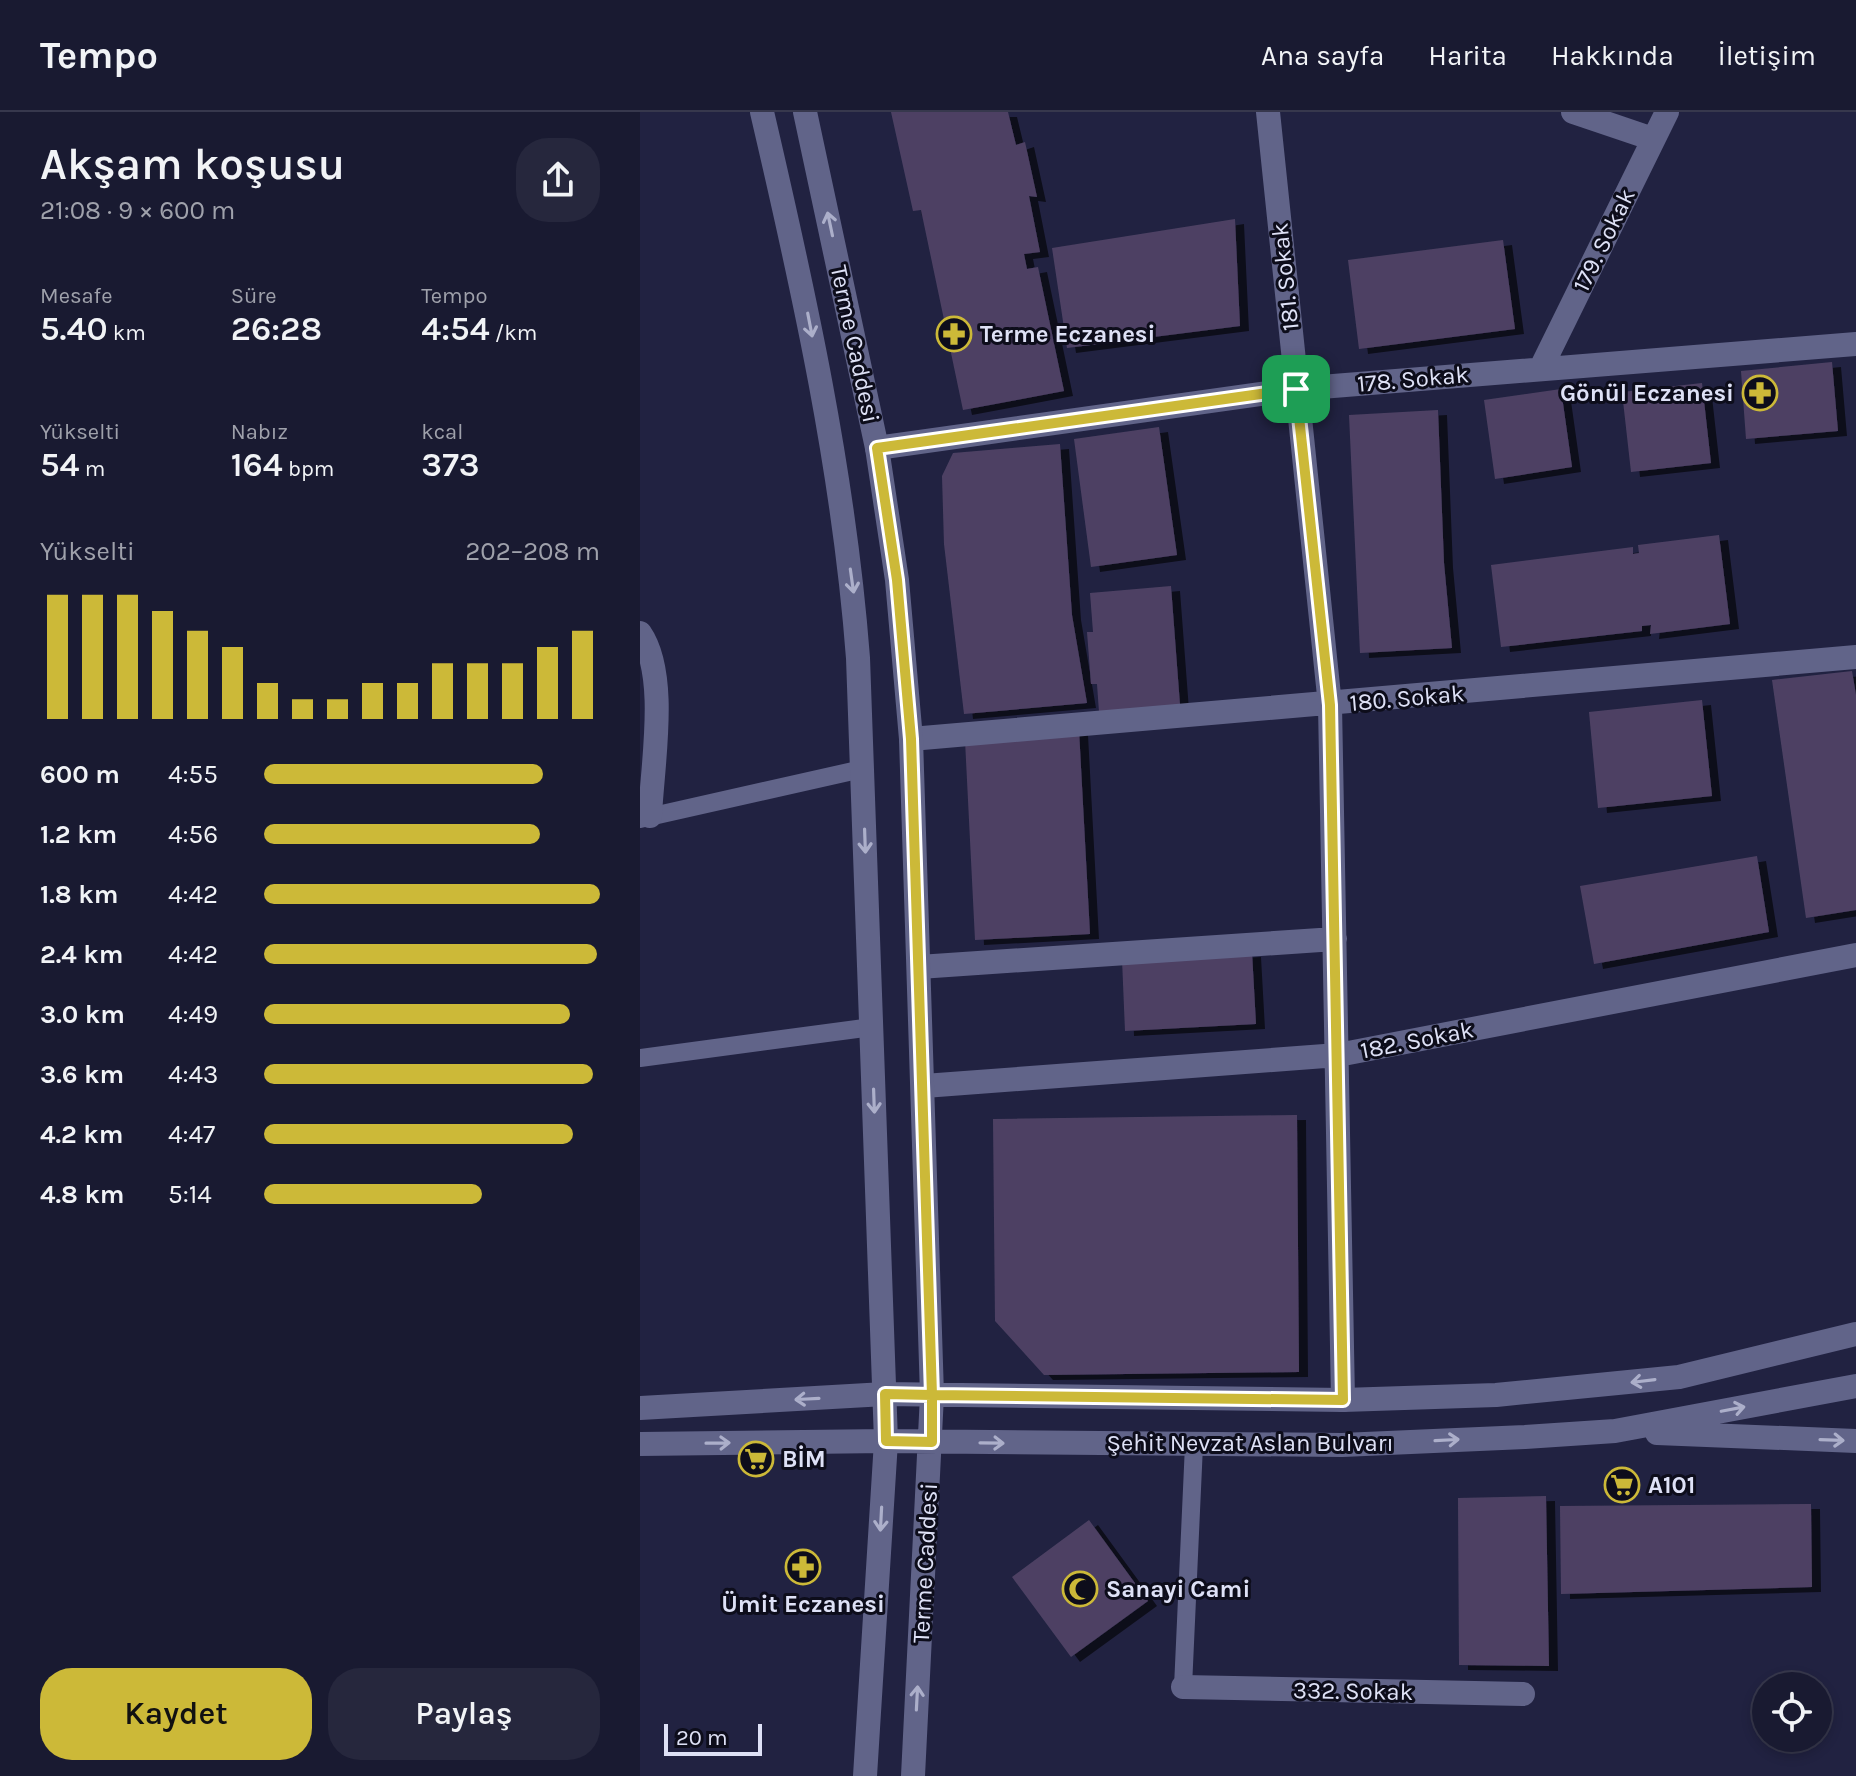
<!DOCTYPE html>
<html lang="tr">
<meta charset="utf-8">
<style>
body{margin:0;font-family:Karla,sans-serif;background:#26273d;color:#f1f3f6;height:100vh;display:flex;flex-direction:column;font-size:30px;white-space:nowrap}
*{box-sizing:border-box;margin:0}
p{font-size:26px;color:#9fa1ab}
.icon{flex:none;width:44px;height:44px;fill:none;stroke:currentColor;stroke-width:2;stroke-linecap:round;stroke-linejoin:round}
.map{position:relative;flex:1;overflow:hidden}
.panel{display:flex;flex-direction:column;background:#191a31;width:640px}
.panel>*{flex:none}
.tools{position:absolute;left:1112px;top:1560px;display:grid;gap:16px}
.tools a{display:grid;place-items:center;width:80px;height:80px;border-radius:50%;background:#191a31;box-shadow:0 4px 12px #0003,0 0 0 2px #37384d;font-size:40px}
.scale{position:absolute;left:24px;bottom:20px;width:98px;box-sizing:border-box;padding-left:8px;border:4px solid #dee1f6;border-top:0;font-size:22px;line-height:28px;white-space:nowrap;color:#dee1f6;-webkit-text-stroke:6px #0d0d1b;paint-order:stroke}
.pin{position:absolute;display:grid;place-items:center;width:68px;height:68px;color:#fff;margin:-34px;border-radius:16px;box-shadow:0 4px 12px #0006}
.round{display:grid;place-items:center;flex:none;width:84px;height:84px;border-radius:32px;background:#26273d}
.summary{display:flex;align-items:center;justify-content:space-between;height:136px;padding:0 40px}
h1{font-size:44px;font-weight:600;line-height:60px}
.metrics{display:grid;grid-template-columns:repeat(3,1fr);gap:12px;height:136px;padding:8px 40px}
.metrics div{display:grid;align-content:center}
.metrics b{font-size:34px;font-weight:600}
.metrics small{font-size:22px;font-weight:400}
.metrics p{font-size:22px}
.chart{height:224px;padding:16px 40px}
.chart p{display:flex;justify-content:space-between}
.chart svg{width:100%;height:144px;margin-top:8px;stroke:#ccb938;stroke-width:6}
.cta{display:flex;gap:16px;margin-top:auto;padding:16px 40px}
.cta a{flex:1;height:92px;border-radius:32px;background:#ccb938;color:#111;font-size:32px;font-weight:600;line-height:92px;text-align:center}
.cta a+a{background:#26273d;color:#f1f3f6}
ul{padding:0 40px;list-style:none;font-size:26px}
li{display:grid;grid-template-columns:128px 96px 1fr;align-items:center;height:60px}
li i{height:20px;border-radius:10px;background:#ccb938}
header{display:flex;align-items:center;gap:48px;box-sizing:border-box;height:112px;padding:0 40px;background:#191a31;border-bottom:2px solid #37384d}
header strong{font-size:38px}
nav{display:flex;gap:44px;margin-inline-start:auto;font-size:28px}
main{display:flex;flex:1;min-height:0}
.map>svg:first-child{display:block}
</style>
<header>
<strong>Tempo</strong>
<nav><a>Ana sayfa</a><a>Harita</a><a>Hakkında</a><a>İletişim</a></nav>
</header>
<main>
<section class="panel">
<div class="summary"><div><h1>Akşam koşusu</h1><p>21:08 · 9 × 600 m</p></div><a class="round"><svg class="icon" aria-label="share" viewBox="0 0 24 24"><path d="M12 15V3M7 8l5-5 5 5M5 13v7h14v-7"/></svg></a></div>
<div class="metrics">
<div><p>Mesafe</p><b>5.40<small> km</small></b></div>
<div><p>Süre</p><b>26:28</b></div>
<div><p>Tempo</p><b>4:54<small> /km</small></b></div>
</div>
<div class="metrics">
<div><p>Yükselti</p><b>54<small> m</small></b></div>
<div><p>Nabız</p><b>164<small> bpm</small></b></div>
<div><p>kcal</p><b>373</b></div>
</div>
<div class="chart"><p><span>Yükselti</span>202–208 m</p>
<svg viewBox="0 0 160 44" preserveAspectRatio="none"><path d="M5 44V6M15 44V6M25 44V6M35 44V11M45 44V17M55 44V22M65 44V33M75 44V38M85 44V38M95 44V33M105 44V33M115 44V27M125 44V27M135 44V27M145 44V22M155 44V17"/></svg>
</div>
<ul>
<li><b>600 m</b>4:55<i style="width:83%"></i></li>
<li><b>1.2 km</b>4:56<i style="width:82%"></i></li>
<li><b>1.8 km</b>4:42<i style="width:100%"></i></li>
<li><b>2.4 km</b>4:42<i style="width:99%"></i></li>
<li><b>3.0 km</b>4:49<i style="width:91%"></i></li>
<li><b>3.6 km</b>4:43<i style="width:98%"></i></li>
<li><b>4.2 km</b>4:47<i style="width:92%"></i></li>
<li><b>4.8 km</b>5:14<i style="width:65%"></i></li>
</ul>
<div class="cta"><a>Kaydet</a><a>Paylaş</a></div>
</section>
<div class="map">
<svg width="1216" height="1664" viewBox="0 0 1216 1664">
<defs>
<filter id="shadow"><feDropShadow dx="9" dy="5" stdDeviation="0" flood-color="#0009"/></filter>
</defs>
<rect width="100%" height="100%" fill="#212241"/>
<!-- building -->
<path fill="#4d4163" filter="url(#shadow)" d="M251,0H368L376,33L385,30L397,85L389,84L400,140L384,142L387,157L398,155L424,279L323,298L281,98L273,99Z
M595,107L600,214L427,236L412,136Z
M863,128L875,217L719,237L708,148Z
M1192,250L1198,319L1106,327L1101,259Z
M1062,271L1071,351L991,360L982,280Z
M921,277L932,355L855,367L844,288Z
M798,298L804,451L812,536L720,541L709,303Z
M519,315L537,443L451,455L434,327Z
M420,332L432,503L447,591L324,602L304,432L302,364L313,341Z
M1079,423L1090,512L1010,522L1011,513L1002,514V519L861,535L851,453L993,435V442L999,441L998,433Z
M531,474L540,593L459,600L457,572H451L447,520H453L450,481Z
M1212,559L1216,583V798L1166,806L1132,568Z
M1062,588L1072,684L958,696L949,600Z
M439,618L450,822L335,828L325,628Z
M1117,744L1129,820L954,852L940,774Z
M612,840L616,912L485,919L482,847Z
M657,1003L659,1260L404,1263L355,1209L353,1007Z
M906,1384L909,1554L819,1553L818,1386Z
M1171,1392L1172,1475L921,1482L920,1394Z
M449,1408L508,1489L431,1545L372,1465Z"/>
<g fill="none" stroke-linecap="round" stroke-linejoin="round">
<!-- lane -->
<path stroke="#616489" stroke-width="18" d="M0,707L222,657
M0,946L232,915
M543,1575L554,1333"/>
<!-- street -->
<path stroke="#616489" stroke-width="24" d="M628,0L690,593L703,1288
M933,0L1013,27
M901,256L1027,0
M237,336L656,277L1216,232
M0,521C29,563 12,654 10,704
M271,627L1216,545
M279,855L695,827
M284,974L698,943L1216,843
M543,1575L883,1582"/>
<!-- secondary -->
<path stroke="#616489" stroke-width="24" d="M122,0C164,180 204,361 218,546L246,1329L225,1664
M165,0L237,336L257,468L271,627L292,1283L273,1664
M0,1296L245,1282L703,1288L856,1283L1039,1265L1216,1222
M1017,1321L1216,1329
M0,1332L246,1329L702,1333L885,1325L975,1319L1216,1274"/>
</g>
<!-- one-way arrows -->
<defs><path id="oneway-shaft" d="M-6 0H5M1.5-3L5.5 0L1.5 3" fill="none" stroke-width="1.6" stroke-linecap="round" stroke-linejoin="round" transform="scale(2)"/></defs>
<g stroke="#acafca">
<use href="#oneway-shaft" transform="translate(190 112) rotate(-102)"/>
<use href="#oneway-shaft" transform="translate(170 213) rotate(79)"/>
<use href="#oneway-shaft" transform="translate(212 469) rotate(82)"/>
<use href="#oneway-shaft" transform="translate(225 729) rotate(88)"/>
<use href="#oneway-shaft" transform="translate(234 989) rotate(88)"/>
<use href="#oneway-shaft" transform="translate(1003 1269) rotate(173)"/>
<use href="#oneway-shaft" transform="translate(167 1287) rotate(177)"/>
<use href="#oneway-shaft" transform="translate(1093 1297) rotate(-11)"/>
<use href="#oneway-shaft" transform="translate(807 1328) rotate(-3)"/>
<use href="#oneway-shaft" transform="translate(1192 1328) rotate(2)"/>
<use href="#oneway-shaft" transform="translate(78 1331) rotate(-1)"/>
<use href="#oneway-shaft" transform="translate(352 1331) rotate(1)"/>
<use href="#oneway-shaft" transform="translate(241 1407) rotate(93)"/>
<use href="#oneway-shaft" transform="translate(277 1586) rotate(-87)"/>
</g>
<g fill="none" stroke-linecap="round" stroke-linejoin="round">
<!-- route casing -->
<g stroke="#fff" stroke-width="16">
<path id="route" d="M656,277L237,336L257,468L271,627L292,1283V1330L246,1329L245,1282L292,1283L703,1288L690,593L656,277"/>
</g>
<!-- route -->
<use href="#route" stroke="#ccb938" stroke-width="10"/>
</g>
<!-- icons -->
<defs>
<g id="pharmacy-ring" transform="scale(1.8)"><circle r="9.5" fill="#0d0d1b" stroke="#ccb938" stroke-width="1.5"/><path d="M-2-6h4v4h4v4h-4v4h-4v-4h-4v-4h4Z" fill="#ccb938"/></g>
<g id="supermarket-ring" transform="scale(1.8)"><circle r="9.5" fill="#0d0d1b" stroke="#ccb938" stroke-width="1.5"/><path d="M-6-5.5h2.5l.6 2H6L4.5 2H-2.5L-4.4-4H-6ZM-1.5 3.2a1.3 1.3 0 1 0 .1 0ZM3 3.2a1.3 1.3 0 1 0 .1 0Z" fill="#ccb938"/></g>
<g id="mosque-ring" transform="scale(1.8)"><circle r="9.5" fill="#0d0d1b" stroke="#ccb938" stroke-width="1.5"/><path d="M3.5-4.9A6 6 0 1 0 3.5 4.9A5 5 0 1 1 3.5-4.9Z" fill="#ccb938"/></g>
</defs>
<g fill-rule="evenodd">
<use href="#pharmacy-ring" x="314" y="222"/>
<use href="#pharmacy-ring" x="1120" y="281"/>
<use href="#supermarket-ring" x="116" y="1347"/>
<use href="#supermarket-ring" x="982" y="1373"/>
<use href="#pharmacy-ring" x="163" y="1455"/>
<use href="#mosque-ring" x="440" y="1477"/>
</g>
<g text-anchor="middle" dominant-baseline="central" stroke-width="6" stroke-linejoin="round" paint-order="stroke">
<!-- street labels -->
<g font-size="24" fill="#dee1f6" stroke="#0d0d1b">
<text transform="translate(964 128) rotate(-64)">179. Sokak</text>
<text transform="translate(645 165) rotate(-96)">181. Sokak</text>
<text transform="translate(215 232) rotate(78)">Terme Caddesi</text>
<text transform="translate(773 267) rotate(-5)">178. Sokak</text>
<text transform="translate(767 586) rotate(-5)">180. Sokak</text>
<text transform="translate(777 928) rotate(-11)">182. Sokak</text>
<text x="610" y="1331">Şehit Nevzat Aslan Bulvarı</text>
<text transform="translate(285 1451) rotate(-87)">Terme Caddesi</text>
<text transform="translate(713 1579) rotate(1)">332. Sokak</text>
</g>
<!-- poi labels -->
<g font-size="24" font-weight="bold" fill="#dee1f6" stroke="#0d0d1b" text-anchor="start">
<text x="340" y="222">Terme Eczanesi</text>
<text x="1094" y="281" text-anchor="end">Gönül Eczanesi</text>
<text x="142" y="1347">BİM</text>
<text x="1008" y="1373">A101</text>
<text x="466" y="1477">Sanayi Cami</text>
<text x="163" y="1492" text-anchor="middle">Ümit Eczanesi</text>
</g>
</g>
</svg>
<div class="tools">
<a><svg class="icon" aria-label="locate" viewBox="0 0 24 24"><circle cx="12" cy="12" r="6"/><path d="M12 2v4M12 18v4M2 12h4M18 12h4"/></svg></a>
</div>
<div class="scale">20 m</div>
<div class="pin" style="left:656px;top:277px;background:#1e9e55"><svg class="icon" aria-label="arrive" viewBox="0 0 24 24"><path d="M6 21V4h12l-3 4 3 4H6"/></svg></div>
</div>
</main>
